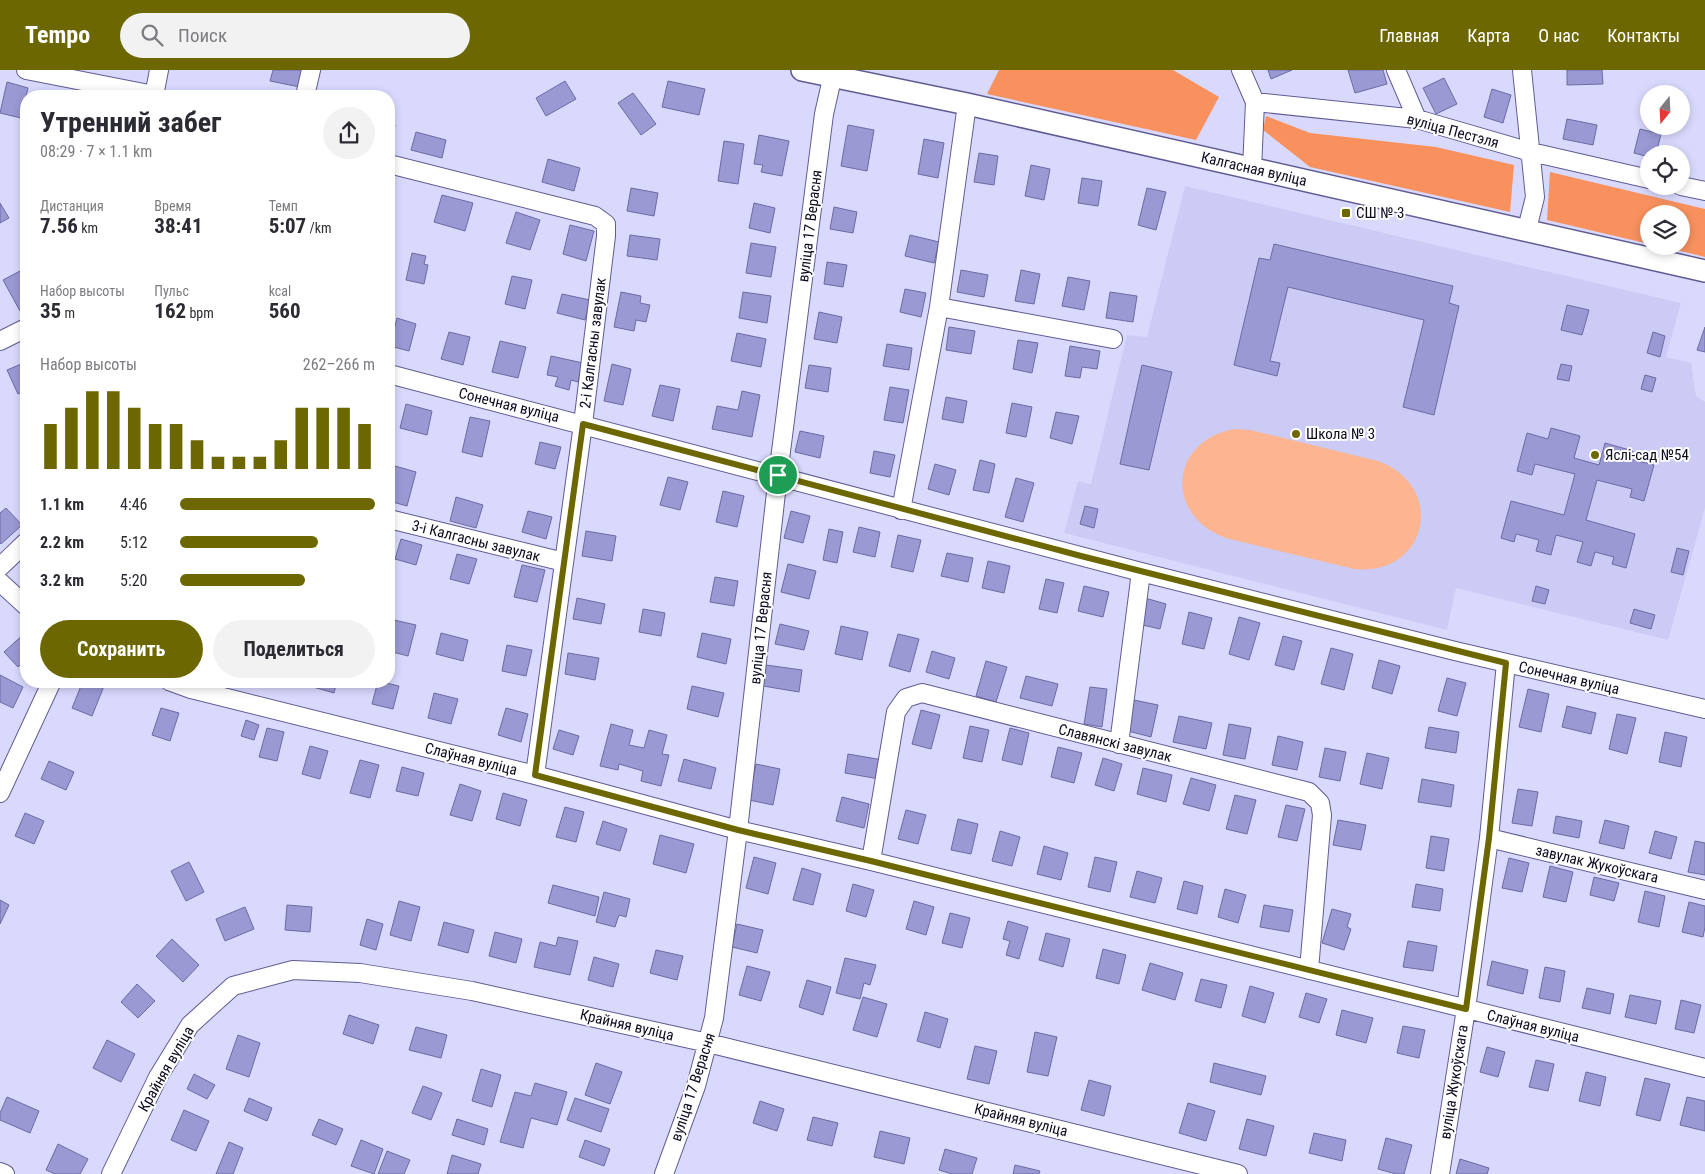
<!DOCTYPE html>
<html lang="ru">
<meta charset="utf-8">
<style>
body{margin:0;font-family:"Roboto Condensed",sans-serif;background:#f2f2f3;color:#2b2b33;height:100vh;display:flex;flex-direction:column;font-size:19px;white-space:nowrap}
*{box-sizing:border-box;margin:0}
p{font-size:16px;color:#7c7c81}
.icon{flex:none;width:28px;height:28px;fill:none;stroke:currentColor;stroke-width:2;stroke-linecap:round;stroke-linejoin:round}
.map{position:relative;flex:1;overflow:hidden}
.drawer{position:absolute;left:20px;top:20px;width:375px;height:598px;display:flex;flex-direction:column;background:#fff;border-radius:20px;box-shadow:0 2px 8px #0003}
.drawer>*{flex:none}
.needle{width:32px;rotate:198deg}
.buttons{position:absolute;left:1640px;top:15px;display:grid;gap:10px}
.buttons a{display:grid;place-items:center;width:50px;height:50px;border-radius:50%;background:#fff;box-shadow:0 2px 8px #0003;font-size:25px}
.pin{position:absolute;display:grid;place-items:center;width:42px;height:42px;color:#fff;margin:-21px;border:2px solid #fff;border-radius:50%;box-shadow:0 1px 5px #0007}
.round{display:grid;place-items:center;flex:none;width:52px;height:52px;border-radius:26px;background:#f2f2f3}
.headline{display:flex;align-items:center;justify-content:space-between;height:85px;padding:0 20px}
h1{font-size:28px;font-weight:700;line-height:38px}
.metrics{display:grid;grid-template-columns:repeat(3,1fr);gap:8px;height:85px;padding:5px 20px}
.metrics div{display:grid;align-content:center}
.metrics b{font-size:21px;font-weight:700}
.metrics small{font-size:14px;font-weight:400}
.metrics p{font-size:14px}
.chart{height:140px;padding:10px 20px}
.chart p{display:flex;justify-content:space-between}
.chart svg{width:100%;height:90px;margin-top:5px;stroke:#6c6700;stroke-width:6}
.action{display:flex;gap:10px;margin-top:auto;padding:10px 20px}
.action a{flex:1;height:58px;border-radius:30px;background:#6c6700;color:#fff;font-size:20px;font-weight:700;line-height:58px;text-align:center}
.action a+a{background:#f2f2f3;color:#2b2b33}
ul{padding:0 20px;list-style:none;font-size:16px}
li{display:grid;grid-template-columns:80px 60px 1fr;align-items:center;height:38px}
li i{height:12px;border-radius:6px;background:#6c6700}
header{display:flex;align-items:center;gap:30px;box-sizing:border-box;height:70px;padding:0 25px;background:#6c6700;color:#fff}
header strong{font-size:24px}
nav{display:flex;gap:28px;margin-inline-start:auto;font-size:18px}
.search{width:350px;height:45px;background:#f2f2f3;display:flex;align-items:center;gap:12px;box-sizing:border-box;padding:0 18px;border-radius:28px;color:#7c7c81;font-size:19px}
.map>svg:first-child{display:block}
</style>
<header>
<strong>Tempo</strong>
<div class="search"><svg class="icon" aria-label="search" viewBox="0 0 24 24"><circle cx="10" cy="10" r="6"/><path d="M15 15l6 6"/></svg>Поиск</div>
<nav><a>Главная</a><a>Карта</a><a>О нас</a><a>Контакты</a></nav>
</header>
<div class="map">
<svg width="1705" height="1104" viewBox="0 0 1705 1104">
<rect width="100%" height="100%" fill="#d9d9fe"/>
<!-- built -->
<path fill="#cccbf5" d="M1185,116L1681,233L1666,287L1691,293L1696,326L1705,332V438L1668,570L1456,518L1447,560L1064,463L1078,411L1091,414L1127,265L1147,267Z"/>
<!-- green -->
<path fill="#fcb491" d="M1235,359L1250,360L1378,391C1448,417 1427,507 1354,499L1226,468C1163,445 1170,370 1235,359Z"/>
<!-- forest -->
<path fill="#f8915e" d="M999,0H1173L1219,27L1196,70L987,24Z
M1266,46L1310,63L1436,77L1514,95L1510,142L1310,97L1263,60Z
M1550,102L1705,139V187L1661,176H1681V144H1649V174L1547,150Z"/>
<!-- building -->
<path fill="#9b99d4" stroke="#6d6aa2" d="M273,0H304L300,17L270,11Z
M1268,0H1292L1271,9Z
M1348,0H1383L1387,14L1355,23Z
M1567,0H1602L1603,14L1567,15Z
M1444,8L1457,34L1436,44L1423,18Z
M565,11L576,29L546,46L536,28Z
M668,11L705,19L699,45L662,37Z
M7,12L28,18L21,48L0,43Z
M1492,19L1511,25L1503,53L1484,47Z
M56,21L77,25V26H55Z
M633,23L656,54L641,65L618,33Z
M1567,49L1597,55L1593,75L1563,69Z
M389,54L395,55L389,82Z
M848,55L874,60L867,101L841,96Z
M1640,59L1661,64L1656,84H1649V87L1634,83Z
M416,62L446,70L442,88L411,80Z
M759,65L789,71L782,106L761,102L763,95L754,94Z
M924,69L944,73L938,108L918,104Z
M724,71L744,74L738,114L718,111Z
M979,83L998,86L994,115L974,112Z
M548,89L580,98L574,121L542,112Z
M1031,95L1050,99L1044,130L1025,126Z
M1082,108L1102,111L1098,136L1078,133Z
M631,118L658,123L654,146L627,141Z
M1147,118L1166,122L1156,160L1138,155Z
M442,125L473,133L465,161L434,152Z
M0,133L9,148L0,153Z
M754,133L775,138L770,163L749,158Z
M834,137L857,142L853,163L830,159Z
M516,142L540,150L530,180L506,173Z
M570,155L594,161L586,191L563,184Z
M630,165L660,169L657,190L627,186Z
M910,165L939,172L934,193L905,186Z
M751,173L776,177L771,207L746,203Z
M1274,174L1453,216L1449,233L1459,236L1434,345L1403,337L1424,250L1288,217L1270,291L1280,293L1277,306L1234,295L1259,188L1270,190Z
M412,183L426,186L424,194L428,195L424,214L406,210Z
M827,192L847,195L843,217L824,214Z
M961,200L988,205L984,227L957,222Z
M1021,200L1040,204L1034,234L1015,231Z
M20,201L26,213V237L20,241L3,210Z
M512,206L532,210L525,239L505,234Z
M1068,207L1090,211L1084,240L1062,236Z
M905,219L926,223L921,247L900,242Z
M621,222L641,226L640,233L650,235L646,252L636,250L634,261L614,257Z
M743,222L771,226L767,253L739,248Z
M1110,222L1137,226L1133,252L1106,248Z
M562,224L590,230L585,250L557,243Z
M1567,235L1589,240L1582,265L1561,260Z
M819,242L842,247L837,273L814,269Z
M397,248L416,254L409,281L390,276Z
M949,257L975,261L971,284L946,280Z
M1705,257V282L1697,280Z
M449,262L470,267L463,295L441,289Z
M1653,262L1665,266L1660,287L1647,283Z
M737,263L766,269L761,297L731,291Z
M1018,270L1038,273L1032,303L1013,299Z
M500,271L526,277L518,308L492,302Z
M887,274L912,278L909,300L883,296Z
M1070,276L1100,281L1097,299L1082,297L1080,308L1065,306Z
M551,286L583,293L578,312L571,310L569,320L555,316L558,307L547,305Z
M26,292V320L18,324L7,300Z
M612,294L631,299L623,335L604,331Z
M1561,294L1572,296L1569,311L1557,309Z
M809,295L831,298L828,322L805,318Z
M1142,295L1172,302L1149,400L1120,394Z
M1645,305L1656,308L1652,322L1641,319Z
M660,315L680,319L673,351L652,346Z
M890,317L909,320L903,353L884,350Z
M742,321L760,325L752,367L712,359L717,336L738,340Z
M946,327L967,331L963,353L942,349Z
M1012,333L1032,337L1026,367L1006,363Z
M406,334L432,341L427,365L400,358Z
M1056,342L1079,346L1072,374L1050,368Z
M470,347L490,351L482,387L462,382Z
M1551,358L1580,366L1574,388L1599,395L1605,373L1633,381L1630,389L1654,395L1644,431L1630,427L1632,419L1597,410L1586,450L1635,464L1626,498L1612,494L1614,487L1595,482L1591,496L1577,492L1583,472L1556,465L1551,485L1536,481L1539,470L1516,464L1514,472L1501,468L1511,431L1564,445L1575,404L1535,394L1532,405L1517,401L1527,363L1548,369Z
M800,361L824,366L820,388L795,382Z
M540,372L561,377L555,399L535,394Z
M874,381L895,385L890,407L870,403Z
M980,390L995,394L989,423L973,420Z
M935,394L956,400L949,425L928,419Z
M395,396L416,402L407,436L389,431V420Z
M668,407L688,412L680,440L660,435Z
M1016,408L1034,413L1023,452L1005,447Z
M723,421L744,426L737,457L716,452Z
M456,427L483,435L476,458L450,451Z
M1085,436L1098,439L1094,458L1080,454Z
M6,438L22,455L1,474L0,472V443Z
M528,441L552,447L546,469L522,462Z
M791,441L810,446L803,473L784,468Z
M859,457L880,462L875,487L853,482Z
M829,459L843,462L837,493L823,490Z
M586,461L616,466L612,491L582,486Z
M898,465L921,470L913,502L891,497Z
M401,469L422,475L416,495L395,489Z
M1677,478L1689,481L1683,505L1671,502Z
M947,483L973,488L968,512L941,506Z
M457,484L477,489L469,514L450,509Z
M988,491L1010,496L1004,523L982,518Z
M788,494L816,501L809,529L781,522Z
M522,495L545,500L537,532L514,527Z
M715,507L738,511L734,536L710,532Z
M1046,509L1064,513L1057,543L1039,539Z
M1084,516L1109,522L1103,547L1078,541Z
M1536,516L1549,520L1545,534L1532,531Z
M577,528L605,534L601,554L573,549Z
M1145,528L1166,534L1160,559L1138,554Z
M643,539L665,543L661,566L639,562Z
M1634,539L1655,545L1651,559L1630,553Z
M1189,542L1212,548L1204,579L1182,574Z
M1239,547L1260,553L1249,590L1229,584Z
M394,550L416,555L408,586L389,581V570Z
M780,554L809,561L804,580L775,574Z
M841,556L868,562L862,590L835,584Z
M26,562V589L18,597L4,582Z
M441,563L468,570L463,591L436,584Z
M702,563L731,569L726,594L697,587Z
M898,564L919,569L910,602L889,596Z
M1283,566L1302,571L1294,600L1275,595Z
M507,575L532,580L526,606L502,601Z
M1331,578L1353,584L1344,620L1321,614Z
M932,581L955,588L949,609L926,602Z
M568,583L599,588L595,610L565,604Z
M1379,590L1400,596L1392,624L1372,618Z
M986,591L1007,597L996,632L976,626Z
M766,595L802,600L799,622L763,616Z
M0,605L23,617L13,638L0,632Z
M1026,606L1058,614L1052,636L1020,628Z
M1447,608L1466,613L1457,646L1438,641Z
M83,611H106L92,646L72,638Z
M315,611H337L334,623L313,617Z
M378,611L399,616L393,639L372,634Z
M692,616L724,623L718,647L687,639Z
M1090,617L1107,619L1102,657L1084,654Z
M1528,619L1549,624L1541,662L1519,657Z
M434,623L458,629L451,654L428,648Z
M1134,630L1158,635L1151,667L1128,661Z
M1567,636L1596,643L1591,664L1562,657Z
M161,638L179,643L170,671L152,665Z
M506,638L528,644L521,672L498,665Z
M921,640L940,645L931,679L912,674Z
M1617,644L1636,648L1627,684L1609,679Z
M1179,646L1212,653L1206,679L1173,672Z
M246,650L259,655L254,670L241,666Z
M611,654L633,660L629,675L644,678L649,660L667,665L662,684L669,685L661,716L641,711L643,701L619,694L618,700L600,696Z
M1229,654L1251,658L1245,689L1223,685Z
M970,656L989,660L982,692L963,688Z
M1429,657L1459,662L1456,683L1425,678Z
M267,658L284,662L277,691L259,687Z
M1010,658L1029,663L1022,695L1002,690Z
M559,660L579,666L573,685L553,679Z
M1665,662L1687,667L1681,697L1659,692Z
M1278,666L1303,672L1297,700L1272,695Z
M310,676L328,681L320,709L302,704Z
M1058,677L1082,683L1074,713L1051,707Z
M1325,678L1346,682L1340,711L1319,707Z
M1367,683L1389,688L1382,719L1360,714Z
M848,684L883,690L879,709L845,703Z
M1103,688L1122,694L1114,721L1095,715Z
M684,689L716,698L711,719L678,711Z
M360,690L379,695L370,728L350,723Z
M49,691L74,702L66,720L41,709Z
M756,694L780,699L773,735L749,730Z
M402,697L424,703L418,726L396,721Z
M1143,698L1172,705L1166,732L1137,724Z
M1191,708L1216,715L1209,741L1183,734Z
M1422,709L1454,715L1451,737L1418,732Z
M460,714L481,721L472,751L450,745Z
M1518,719L1538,722L1532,756L1512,753Z
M503,723L527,730L520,756L496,749Z
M1235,725L1256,730L1247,764L1226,759Z
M842,727L869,734L864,758L836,751Z
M1286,735L1305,739L1297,771L1278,767Z
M565,737L584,742L576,772L556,767Z
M906,740L926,745L918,774L898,769Z
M25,743L44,751L34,774L15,766Z
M1556,746L1582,751L1579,768L1553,763Z
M958,749L978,754L971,784L951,780Z
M1338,750L1366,755L1361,780L1333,775Z
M1605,750L1629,756L1624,779L1599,773Z
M603,751L627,759L620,781L596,774Z
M1000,761L1020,767L1012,796L992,791Z
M1655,761L1677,767L1671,789L1649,783Z
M660,765L694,774L686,803L653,794Z
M1431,766L1449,769L1444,801L1426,798Z
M1695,771L1705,773V805L1688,802Z
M1044,776L1068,783L1061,810L1037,804Z
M754,787L776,793L768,824L746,818Z
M1095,787L1117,792L1110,822L1088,817Z
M1509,788L1529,793L1522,822L1502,818Z
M189,792L204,822L186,831L171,801Z
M1550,796L1573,802L1566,832L1543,827Z
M802,798L821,804L813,835L793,830Z
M1137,801L1162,808L1155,833L1130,827Z
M1594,807L1619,813L1614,831L1590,825Z
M1184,811L1203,816L1197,844L1177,839Z
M853,814L874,820L866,847L846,841Z
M1416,814L1443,819L1440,841L1412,837Z
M553,815L599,827L595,846L548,833Z
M1225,819L1246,825L1238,853L1218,847Z
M1645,821L1665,826L1659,857L1638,852Z
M604,822L630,829L626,847L619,845L615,857L596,852Z
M0,830L9,835L0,854Z
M399,831L420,837L411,871L390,865Z
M914,831L934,837L926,865L906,859Z
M1689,832L1705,836V857L1703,867L1682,862Z
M287,835L312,837L310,862L285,860Z
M1264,835L1293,840L1289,862L1260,857Z
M245,837L254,859L225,871L216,849Z
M1332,839L1351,844L1347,857L1351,859L1344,880L1322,873Z
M950,843L970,848L962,878L942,873Z
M367,849L383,854L376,880L360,875Z
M1008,851L1028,857L1019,889L1006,885L1010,871L1003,869Z
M444,852L474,860L468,883L438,875Z
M737,854L763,860L757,883L732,877Z
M495,862L522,869L516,893L489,886Z
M1046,863L1070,869L1063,897L1039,890Z
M558,867L578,871L570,905L534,897L540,872L556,876Z
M172,869L199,895L183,912L156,886Z
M1408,871L1437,876L1433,901L1403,897Z
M1103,879L1126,885L1119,914L1096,908Z
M656,880L683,886L677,910L650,903Z
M594,887L619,894L613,917L588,910Z
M845,888L876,895L870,915L864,913L860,929L836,923Z
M1492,891L1528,900L1523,924L1487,915Z
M1150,893L1183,903L1175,930L1142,920Z
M747,896L770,902L761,931L739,925Z
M1545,897L1565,901L1560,932L1539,928Z
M1201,909L1227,915L1221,938L1195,931Z
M807,910L831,917L823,945L799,937Z
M137,914L155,931L138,948L121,932Z
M1250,916L1274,923L1265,953L1242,946Z
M1587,918L1614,924L1610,944L1582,938Z
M1306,923L1327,929L1319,953L1299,947Z
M1630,925L1661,931L1656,954L1625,947Z
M863,927L887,934L877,967L853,960Z
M1681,930L1701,935L1694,963L1675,959Z
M1342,940L1373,948L1366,973L1336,965Z
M925,942L948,949L940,978L917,971Z
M349,945L379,955L373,974L343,964Z
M1403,956L1425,960L1419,988L1397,983Z
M416,957L447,965L441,988L409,980Z
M1035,962L1057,967L1048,1006L1027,1002Z
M238,965L260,973L249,1007L226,999Z
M107,970L135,984L121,1012L93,998Z
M975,976L997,981L989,1014L967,1009Z
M1487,977L1505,982L1498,1007L1480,1002Z
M1536,990L1554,994L1548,1021L1529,1017Z
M596,993L622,1002L610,1034L585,1025Z
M1214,993L1266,1006L1261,1025L1210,1012Z
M481,999L501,1005L492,1037L472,1031Z
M1586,1002L1606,1007L1600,1036L1579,1031Z
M194,1004L215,1015L207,1029L187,1019Z
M1645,1008L1670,1014L1660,1051L1636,1045Z
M1089,1010L1111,1016L1104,1046L1081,1040Z
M535,1013L567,1022L557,1055L531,1048L523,1078L500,1072L515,1022L531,1026Z
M423,1016L442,1023L431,1050L412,1043Z
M7,1027L39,1041L30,1063L0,1050V1043Z
M1687,1027L1705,1031V1061L1680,1055Z
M249,1028L272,1038L267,1051L244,1041Z
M575,1028L609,1039L601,1062L567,1050Z
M760,1031L784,1039L777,1061L753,1053Z
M1188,1033L1215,1041L1206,1071L1179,1063Z
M184,1040L209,1051L196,1081L171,1070Z
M813,1047L838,1053L832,1076L807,1070Z
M319,1049L343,1059L336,1075L312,1065Z
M457,1049L488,1059L484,1075L452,1065Z
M1247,1049L1274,1056L1266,1086L1239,1079Z
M880,1061L910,1068L904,1094L874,1087Z
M1314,1063L1346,1070L1342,1091L1309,1083Z
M1386,1068L1412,1075L1404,1104H1396L1378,1099Z
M361,1070L383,1079L374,1104L351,1096Z
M585,1070L610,1079L604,1096L579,1087Z
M229,1072L243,1078L233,1104H216Z
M58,1074L88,1089L80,1104H55L46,1100Z
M945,1079L977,1088L972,1104H952L939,1100Z
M387,1081L410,1090L404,1104H378Z
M452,1085L481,1094L478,1104H447Z
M1460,1089L1489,1098L1487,1104H1456Z
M1015,1095L1040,1101L1039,1104H1013Z"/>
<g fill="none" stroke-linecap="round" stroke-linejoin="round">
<!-- minor casing -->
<g stroke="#605c93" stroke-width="20">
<path id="minor" d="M26,0L154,25
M1241,0L1255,32L1252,99
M1396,0L1417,49
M1522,0L1535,127L1527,159
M154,26L159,0
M305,26L311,0
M1255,32L1417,49L1531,82L1649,109
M389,94L595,146L606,154V166L583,354L535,705
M1681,116L1705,121
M939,237L1113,269
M0,271L26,258
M389,304L1141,502L1455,581L1705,639
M901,440L939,237L967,34
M389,449L564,492
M0,497L26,472
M0,512L26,536
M169,611L191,619L535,705L738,760L871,791L1705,998
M1119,674L1141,502
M0,723L52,611
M1489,768L1705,820
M871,791L896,642L906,628L922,623L1309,722L1320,733L1322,745L1309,900
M0,1102L5,1104
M111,1104L158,1007L190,955L233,916L293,900L360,903L472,921L708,973L1238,1104
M664,1104L696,1016L714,948L738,760L778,405L824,44L834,0
M1440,1104L1466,939L1489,768L1506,593"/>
</g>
<!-- tertiary casing -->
<g stroke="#605c93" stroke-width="24">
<path id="tertiary" d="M802,0L967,34L1705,201"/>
</g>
<!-- minor -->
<use href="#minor" stroke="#fff" stroke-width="18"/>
<!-- tertiary -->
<use href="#tertiary" stroke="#fff" stroke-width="21"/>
</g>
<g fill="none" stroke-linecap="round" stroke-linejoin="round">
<!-- route casing -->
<g stroke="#fff" stroke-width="10">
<path id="route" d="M583,354L1081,486L1506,593L1489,768L1466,939L871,791L738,760L535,705Z"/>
</g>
<!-- route -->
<use href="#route" stroke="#6c6700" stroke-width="6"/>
</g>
<!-- markers -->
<g fill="#6c6700" stroke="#fefefe" stroke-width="2">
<rect x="1341" y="138" width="10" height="10" rx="2.5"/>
<circle cx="1296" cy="364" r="5"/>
<circle cx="1595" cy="385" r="5"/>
</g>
<g text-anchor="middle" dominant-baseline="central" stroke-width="4" stroke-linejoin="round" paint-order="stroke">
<!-- street labels -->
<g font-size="15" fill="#0c0a1f" stroke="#fefefe">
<text transform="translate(1453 61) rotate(15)">вуліца Пестэля</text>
<text transform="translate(1254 99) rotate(13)">Калгасная вуліца</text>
<text transform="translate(810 156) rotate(-83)">вуліца 17 Верасня</text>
<text transform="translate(593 273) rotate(-83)">2-і Калгасны завулак</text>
<text transform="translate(509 335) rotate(14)">Сонечная вуліца</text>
<text transform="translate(476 471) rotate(14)">3-і Калгасны завулак</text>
<text transform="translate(761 558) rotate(-84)">вуліца 17 Верасня</text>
<text transform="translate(1569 608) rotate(13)">Сонечная вуліца</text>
<text transform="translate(1115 673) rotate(14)">Славянскі завулак</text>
<text transform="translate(471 689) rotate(14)">Слаўная вуліца</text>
<text transform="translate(1597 794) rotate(13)">завулак Жукоўскага</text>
<text transform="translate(627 955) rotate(13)">Крайняя вуліца</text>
<text transform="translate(1533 956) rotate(14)">Слаўная вуліца</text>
<text transform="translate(166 999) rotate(-60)">Крайняя вуліца</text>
<text transform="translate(1454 1012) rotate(-81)">вуліца Жукоўскага</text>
<text transform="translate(693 1017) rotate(-72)">вуліца 17 Верасня</text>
<text transform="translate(1021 1050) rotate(14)">Крайняя вуліца</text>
</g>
<!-- poi labels -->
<g font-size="15" fill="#0c0a1f" stroke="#fefefe" text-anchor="start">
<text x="1356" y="143">СШ № 3</text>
<text x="1306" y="364">Школа № 3</text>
<text x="1605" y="385">Яслі-сад №54</text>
</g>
</g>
</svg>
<div class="buttons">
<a><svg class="needle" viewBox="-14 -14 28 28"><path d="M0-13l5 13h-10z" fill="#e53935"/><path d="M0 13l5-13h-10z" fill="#7c7c81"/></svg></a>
<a><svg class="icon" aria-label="locate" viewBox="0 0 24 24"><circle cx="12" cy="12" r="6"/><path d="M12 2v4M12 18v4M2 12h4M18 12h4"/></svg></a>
<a><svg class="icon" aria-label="layers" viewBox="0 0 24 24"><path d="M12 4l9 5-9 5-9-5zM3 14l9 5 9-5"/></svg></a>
</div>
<div class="pin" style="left:778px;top:405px;background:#1e9e55"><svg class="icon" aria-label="arrive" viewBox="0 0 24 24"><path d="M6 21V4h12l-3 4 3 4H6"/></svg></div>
<section class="drawer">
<div class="headline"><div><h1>Утренний забег</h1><p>08:29 · 7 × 1.1 km</p></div><a class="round"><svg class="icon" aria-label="share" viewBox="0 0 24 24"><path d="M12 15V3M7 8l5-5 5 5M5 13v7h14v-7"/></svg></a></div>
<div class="metrics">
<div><p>Дистанция</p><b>7.56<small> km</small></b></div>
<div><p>Время</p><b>38:41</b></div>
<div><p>Темп</p><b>5:07<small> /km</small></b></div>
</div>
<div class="metrics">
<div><p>Набор высоты</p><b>35<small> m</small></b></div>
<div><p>Пульс</p><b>162<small> bpm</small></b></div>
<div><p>kcal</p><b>560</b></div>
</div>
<div class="chart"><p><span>Набор высоты</span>262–266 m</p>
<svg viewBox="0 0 160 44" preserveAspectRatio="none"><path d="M5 44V22M15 44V14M25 44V6M35 44V6M45 44V14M55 44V22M65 44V22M75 44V30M85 44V38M95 44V38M105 44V38M115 44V30M125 44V14M135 44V14M145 44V14M155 44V22"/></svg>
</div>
<ul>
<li><b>1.1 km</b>4:46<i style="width:100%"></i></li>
<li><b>2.2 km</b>5:12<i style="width:71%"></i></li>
<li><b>3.2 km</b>5:20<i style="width:64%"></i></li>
</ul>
<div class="action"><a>Сохранить</a><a>Поделиться</a></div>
</section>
</div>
